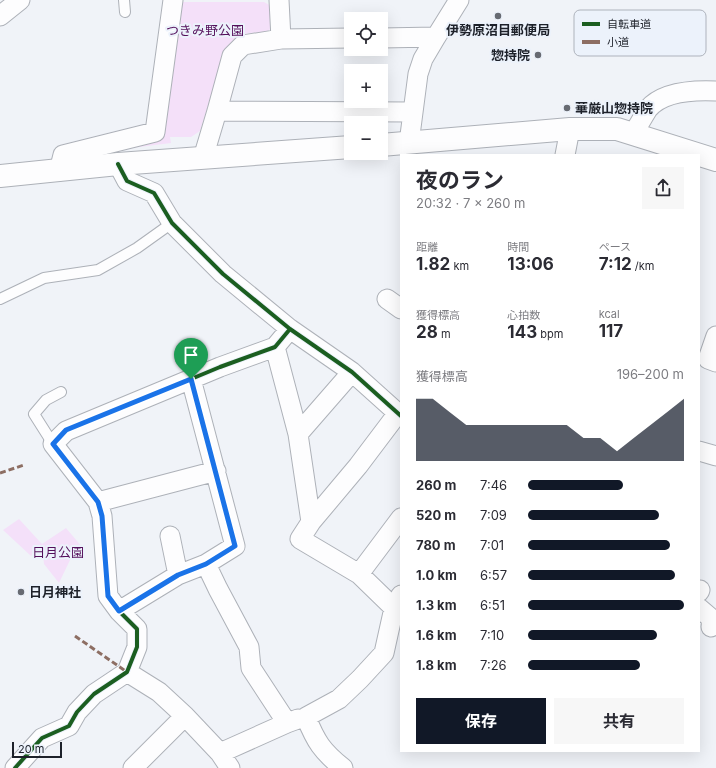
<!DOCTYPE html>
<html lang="ja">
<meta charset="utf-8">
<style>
body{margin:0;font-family:Inter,"Noto Sans JP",sans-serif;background:#f7f7f7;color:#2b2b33;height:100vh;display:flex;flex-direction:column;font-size:15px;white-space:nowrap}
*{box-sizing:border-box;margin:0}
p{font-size:13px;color:#7c7c81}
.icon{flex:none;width:22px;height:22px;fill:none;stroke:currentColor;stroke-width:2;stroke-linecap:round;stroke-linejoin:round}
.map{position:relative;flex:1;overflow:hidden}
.details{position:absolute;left:400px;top:154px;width:300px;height:598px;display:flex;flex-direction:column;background:#fff;border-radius:0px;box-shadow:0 4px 16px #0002}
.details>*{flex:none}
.fabs{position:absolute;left:344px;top:12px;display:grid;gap:8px}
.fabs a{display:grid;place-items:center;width:44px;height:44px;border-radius:0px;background:#fff;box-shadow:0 4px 16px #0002;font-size:20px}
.scale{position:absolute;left:12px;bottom:10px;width:50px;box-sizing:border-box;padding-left:4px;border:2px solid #1d212a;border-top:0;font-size:11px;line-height:14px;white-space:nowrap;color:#1d212a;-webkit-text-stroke:3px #ecf2fb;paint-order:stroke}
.pin{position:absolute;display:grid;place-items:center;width:34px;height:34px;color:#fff;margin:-41px -17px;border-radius:50% 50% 50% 0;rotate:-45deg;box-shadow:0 0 4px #0007}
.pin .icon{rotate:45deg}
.round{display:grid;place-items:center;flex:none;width:42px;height:42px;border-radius:0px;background:#f7f7f7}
.headline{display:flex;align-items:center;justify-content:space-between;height:68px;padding:0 16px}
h1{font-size:22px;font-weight:700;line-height:30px}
.figures{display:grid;grid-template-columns:repeat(3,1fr);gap:6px;height:68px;padding:4px 16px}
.figures div{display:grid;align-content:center}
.figures b{font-size:17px;font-weight:700}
.figures small{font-size:11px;font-weight:400}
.figures p{font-size:11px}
.chart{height:112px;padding:8px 16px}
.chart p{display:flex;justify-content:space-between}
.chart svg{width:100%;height:72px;margin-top:4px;fill:#111827;opacity:.7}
.action{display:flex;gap:8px;margin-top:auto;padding:8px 16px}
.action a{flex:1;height:46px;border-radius:0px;background:#111827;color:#fff;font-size:16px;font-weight:700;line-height:46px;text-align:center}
.action a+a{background:#f7f7f7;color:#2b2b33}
ul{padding:0 16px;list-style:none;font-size:13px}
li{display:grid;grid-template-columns:64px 48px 1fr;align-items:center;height:30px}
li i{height:10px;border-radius:5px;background:#111827}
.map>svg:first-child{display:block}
</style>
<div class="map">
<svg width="716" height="768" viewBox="0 0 716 768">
<rect width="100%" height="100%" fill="#f0f3f8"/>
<!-- green -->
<path fill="#f4e0f9" d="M180,2H264L271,6L273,27C264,36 256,31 245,34C236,36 230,43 225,50L200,131L191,137H170L171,143L123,149L162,134Z
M19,519L42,544L66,528L83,548L70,560L59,583L44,564L43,554L37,549L31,556L3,530Z"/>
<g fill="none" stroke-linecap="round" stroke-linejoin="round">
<!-- lane casing -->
<g stroke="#adb1b8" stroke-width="12">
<path id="lane" d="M124,0L125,12
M0,299L44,278L98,270L137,248L172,223
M53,444L34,414L46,400L61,392"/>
</g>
<!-- street casing -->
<g stroke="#adb1b8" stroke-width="21">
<path id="street" d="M279,0L281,39
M0,16L20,0
M381,38L436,37L459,0
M217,111L413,112
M633,134C638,126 643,117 648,109C663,91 694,90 716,91
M409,143L418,74L423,59L436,37
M565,155L570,129
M203,158L217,111L232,56L243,45L281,39L351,38
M118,164L127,181L154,193L172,223L223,274L290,329L352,372L401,416
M59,171L63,155L155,132L173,0
M387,299L401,309
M716,336L708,359L716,362
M275,347L298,434L311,522L300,539L359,574L394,608
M298,434L352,372
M699,451L716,456
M98,502L216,471
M311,522L358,466L398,413
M170,536L178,575
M206,564L218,589L249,647L251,668L287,723
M359,574L401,518
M699,592L700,590
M699,608L712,619L711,627
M119,611L178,575L206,564L235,546L191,379
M127,672L159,692L185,716L220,753L230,768
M220,753L287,723L298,719
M15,768L42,738L69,726L77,712L94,694L127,672L137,647V629L119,611L108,596L102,516L98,502L53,444L66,431L220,367L275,347L290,329
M133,768L185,716
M343,768C322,751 316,742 306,717L339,699L360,679L384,653L394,608L401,595"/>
</g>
<!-- secondary casing -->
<g stroke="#adb1b8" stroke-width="24">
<path id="secondary" d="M381,145L570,129H617L716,160
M0,176L118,164L351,147"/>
</g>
<!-- lane -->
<use href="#lane" stroke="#fdfdfe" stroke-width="10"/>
<!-- street -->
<use href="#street" stroke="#fdfdfe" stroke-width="19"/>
<!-- secondary -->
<use href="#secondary" stroke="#fdfdfe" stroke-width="22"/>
<!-- quiet -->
<path stroke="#8d6e63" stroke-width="3" stroke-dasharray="6 3" stroke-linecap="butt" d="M0,473L24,465
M75,636L127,672"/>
<!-- cycleway casing -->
<g stroke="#ecf2fb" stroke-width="6">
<path id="cycleway" d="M118,164L127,181L154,193L172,223L223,274L290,329L352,372L401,416
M15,768L42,738L69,726L77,712L94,694L127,672L137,647V629L119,611L108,596L102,516L98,502L53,444L66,431L220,367L275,347L290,329"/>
</g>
<!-- cycleway -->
<use href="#cycleway" stroke="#1b5e20" stroke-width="4"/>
</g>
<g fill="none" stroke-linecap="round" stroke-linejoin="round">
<!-- route casing -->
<g stroke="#fff" stroke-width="8">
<path id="route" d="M191,379L235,546L206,564L178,575L119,611L108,596L102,516L98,502L53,444L66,430Z"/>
</g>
<!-- route -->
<use href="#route" stroke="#1a73e8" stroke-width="5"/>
</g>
<!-- markers -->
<g fill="#676a72" stroke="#ecf2fb" stroke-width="1.5">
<circle cx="498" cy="16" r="4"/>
<circle cx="538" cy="55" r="4"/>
<circle cx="567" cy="108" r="4"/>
<circle cx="21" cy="592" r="4"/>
</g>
<g text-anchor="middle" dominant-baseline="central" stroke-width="4" stroke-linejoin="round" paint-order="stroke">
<!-- park labels -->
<g font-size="13" fill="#540f5b" stroke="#ecf2fb">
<text x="205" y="30">つきみ野公園</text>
<text x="58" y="552">日月公園</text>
</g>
<!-- poi labels -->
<g font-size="13" font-weight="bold" fill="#1d212a" stroke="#ecf2fb" text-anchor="start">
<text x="498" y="30" text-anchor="middle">伊勢原沼目郵便局</text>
<text x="530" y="55" text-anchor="end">惣持院</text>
<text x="575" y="108">華厳山惣持院</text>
<text x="29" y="592">日月神社</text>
</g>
</g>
<!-- legend -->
<rect x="574" y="10" width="132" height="46" rx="6" fill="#ecf2fb" stroke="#aeb3bc" stroke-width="1"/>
<rect x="582" y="22" width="18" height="4" fill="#1b5e20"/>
<rect x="582" y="40" width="18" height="4" fill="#8d6e63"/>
<g font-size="11" fill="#1d212a">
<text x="607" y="28">自転車道</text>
<text x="607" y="46">小道</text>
</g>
</svg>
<div class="fabs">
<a><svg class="icon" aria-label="locate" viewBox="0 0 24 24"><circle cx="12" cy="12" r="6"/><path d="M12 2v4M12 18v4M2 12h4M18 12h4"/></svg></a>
<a>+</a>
<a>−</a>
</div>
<div class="scale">20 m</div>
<div class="pin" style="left:191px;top:379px;background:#1e9e55"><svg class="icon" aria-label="arrive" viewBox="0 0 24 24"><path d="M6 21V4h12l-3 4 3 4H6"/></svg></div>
<section class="details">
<div class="headline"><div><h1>夜のラン</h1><p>20:32 · 7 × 260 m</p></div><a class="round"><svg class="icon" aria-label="share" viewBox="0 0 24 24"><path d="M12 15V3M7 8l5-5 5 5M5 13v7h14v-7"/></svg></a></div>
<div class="figures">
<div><p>距離</p><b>1.82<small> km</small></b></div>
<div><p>時間</p><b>13:06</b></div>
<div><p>ペース</p><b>7:12<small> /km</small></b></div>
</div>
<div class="figures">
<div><p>獲得標高</p><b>28<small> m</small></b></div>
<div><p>心拍数</p><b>143<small> bpm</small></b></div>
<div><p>kcal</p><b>117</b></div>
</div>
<div class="chart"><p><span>獲得標高</span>196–200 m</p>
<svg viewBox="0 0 160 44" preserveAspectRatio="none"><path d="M0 44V6L10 6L20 14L30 22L40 22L50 22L60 22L70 22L80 22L90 22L100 30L110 30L120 38L130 30L140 22L150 14L160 6V44z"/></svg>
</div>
<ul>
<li><b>260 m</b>7:46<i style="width:61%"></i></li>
<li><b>520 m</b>7:09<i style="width:84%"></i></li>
<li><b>780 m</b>7:01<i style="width:91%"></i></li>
<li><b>1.0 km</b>6:57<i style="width:94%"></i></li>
<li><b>1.3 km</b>6:51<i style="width:100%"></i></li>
<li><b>1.6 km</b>7:10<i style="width:83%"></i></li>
<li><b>1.8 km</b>7:26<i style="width:72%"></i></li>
</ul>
<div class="action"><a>保存</a><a>共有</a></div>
</section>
</div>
